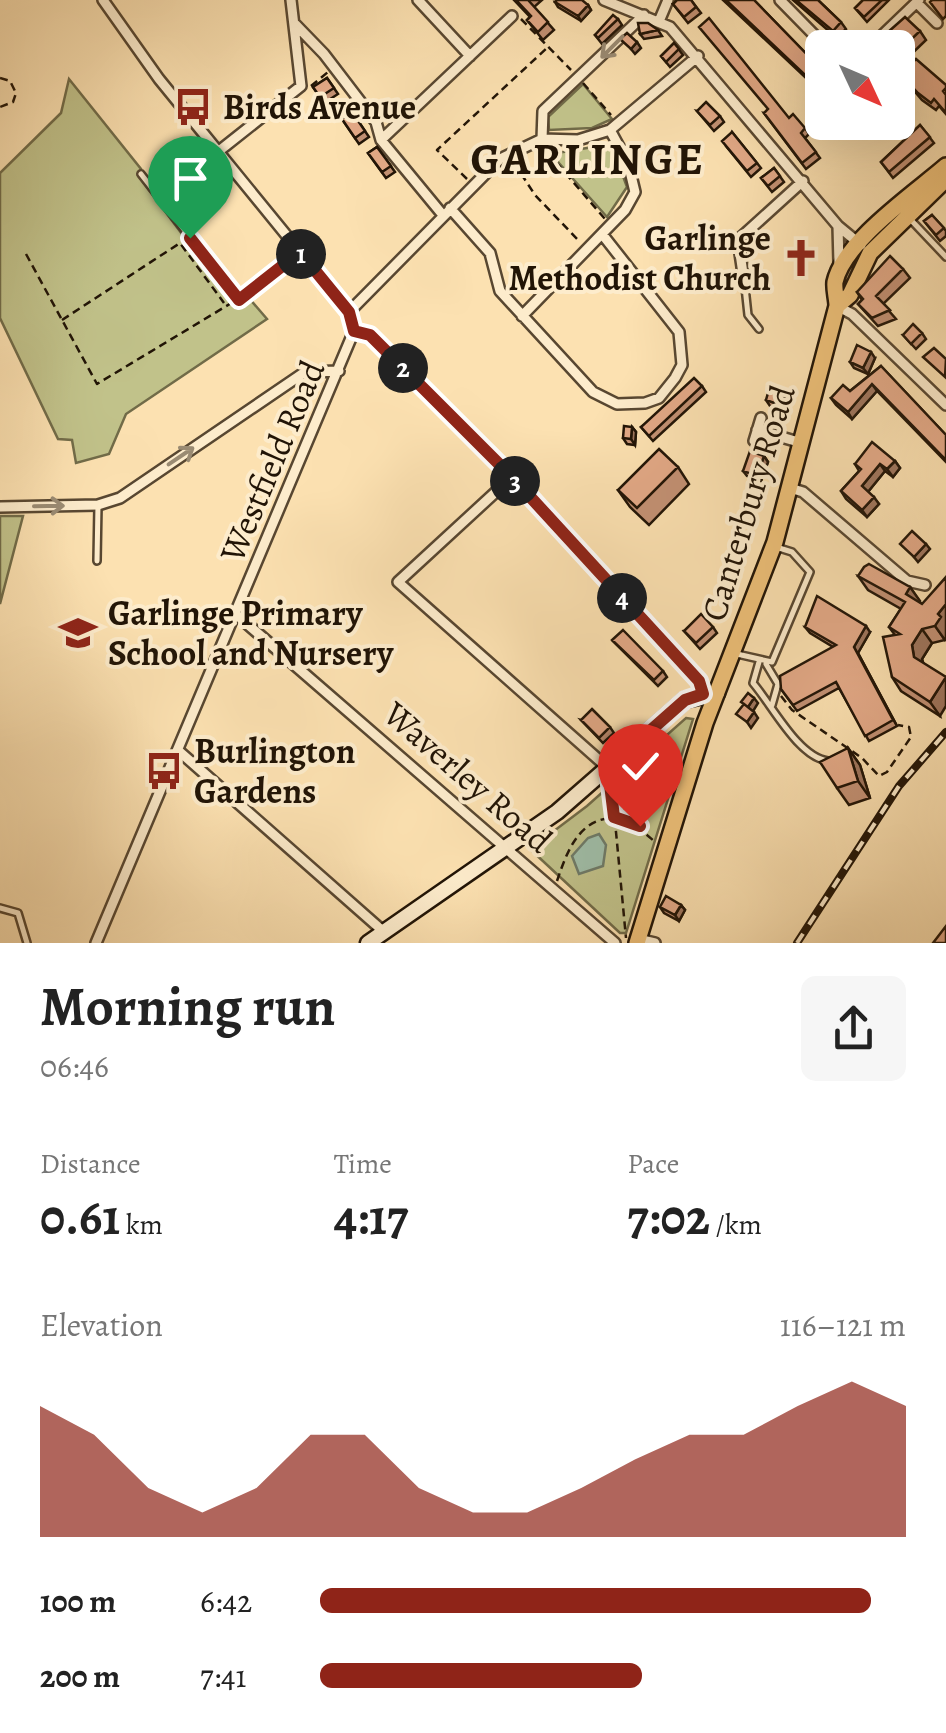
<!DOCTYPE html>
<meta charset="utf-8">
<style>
body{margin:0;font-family:Alegreya,serif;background:#f6f6f6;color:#222;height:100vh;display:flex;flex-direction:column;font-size:38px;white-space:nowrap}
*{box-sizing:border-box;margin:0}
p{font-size:32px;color:#767676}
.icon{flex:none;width:55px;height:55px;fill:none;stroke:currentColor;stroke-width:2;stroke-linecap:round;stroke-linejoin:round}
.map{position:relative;height:943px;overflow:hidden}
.panel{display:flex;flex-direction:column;background:#fff;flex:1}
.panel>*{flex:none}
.needle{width:65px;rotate:134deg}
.controls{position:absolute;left:805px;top:30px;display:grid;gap:20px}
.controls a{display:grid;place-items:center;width:110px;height:110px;border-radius:15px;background:#fff;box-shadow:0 10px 40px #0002;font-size:50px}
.pin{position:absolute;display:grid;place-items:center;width:85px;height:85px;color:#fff;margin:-102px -42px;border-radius:50% 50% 50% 0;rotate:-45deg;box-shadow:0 0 10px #0007}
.pin .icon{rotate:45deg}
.km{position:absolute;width:50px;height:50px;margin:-25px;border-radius:50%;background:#222;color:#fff;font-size:28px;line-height:50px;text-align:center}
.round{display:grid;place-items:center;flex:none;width:105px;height:105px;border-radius:15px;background:#f6f6f6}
.headline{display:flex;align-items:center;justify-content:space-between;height:170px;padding:0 40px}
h1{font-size:55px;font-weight:700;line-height:75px}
.metrics{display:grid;grid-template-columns:repeat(3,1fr);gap:15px;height:170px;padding:10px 40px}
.metrics div{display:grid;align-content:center}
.metrics b{font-size:50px;font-weight:700}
.metrics small{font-size:28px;font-weight:400}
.metrics p{font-size:28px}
.chart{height:280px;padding:20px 40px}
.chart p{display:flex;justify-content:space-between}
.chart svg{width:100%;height:180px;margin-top:10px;fill:#8f2418;opacity:.7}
ul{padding:0 40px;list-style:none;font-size:32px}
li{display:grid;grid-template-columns:160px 120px 1fr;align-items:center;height:75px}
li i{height:25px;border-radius:12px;background:#8f2418}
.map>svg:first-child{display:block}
</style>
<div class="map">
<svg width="946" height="943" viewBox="0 0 946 943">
<rect width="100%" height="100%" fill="#fce1b1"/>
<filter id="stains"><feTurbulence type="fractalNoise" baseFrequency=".002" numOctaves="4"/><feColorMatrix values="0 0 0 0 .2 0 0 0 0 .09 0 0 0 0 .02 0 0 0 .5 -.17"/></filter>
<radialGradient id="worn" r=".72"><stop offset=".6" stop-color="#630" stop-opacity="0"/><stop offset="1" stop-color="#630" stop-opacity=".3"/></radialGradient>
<!-- green -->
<path fill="#c1c28a" stroke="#716b48" stroke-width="2.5" d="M69,79L141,169L138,175L235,305L248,297L267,319L126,414L109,454L76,463L72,440L58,439L0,318V173L61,113Z
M583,84L612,119L592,128L549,130L548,117Z
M611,144L627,187L607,217L558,162L557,153Z
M0,516H23L0,604Z
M686,718L693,719L626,933H620L530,849L587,806Z"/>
<!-- water -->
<path fill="#9fbea9" stroke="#6d7a68" stroke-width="2.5" d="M659,759L661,776L644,795L637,793L633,780L642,767Z
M599,834L606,845L603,866L579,874L572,856L588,838Z"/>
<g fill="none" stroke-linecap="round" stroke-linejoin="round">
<!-- service casing -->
<g stroke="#584731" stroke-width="10">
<path id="service" d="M141,174L239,300L300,253
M910,219L946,257
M745,287L748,315L759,329
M97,561L98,505
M737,654L772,662L810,572L792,552L776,547
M759,662L753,683C772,705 798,757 828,761
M766,664L778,684L772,705
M0,908L18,913L27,943"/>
</g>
<!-- minor casing -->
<g stroke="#584731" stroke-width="14">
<path id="minor" d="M103,0L159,79L349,312L354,331
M418,0L470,56
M604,0L670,27L838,226L861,245
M780,0L827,48
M917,3L937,23
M660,19L668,0
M294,23L324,54L376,122L381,140L442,214
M869,48L919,0
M542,139L543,111L644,15
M381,140L512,16
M219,151L301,86L291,0
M450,208L490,253L500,291L593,392L617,404L645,403L659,398L675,378L682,365L679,332L602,234
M838,226L839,263
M745,287L738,240L803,181
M837,306L852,314L946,405
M349,312L500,159L542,139L578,140L610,130L698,56
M522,316L625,210L635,192L628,163L610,130
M354,331L370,335L512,477L699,681L703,694
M757,430L802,443
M754,441L761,418
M512,477L398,582L608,768
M790,488L803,492L907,581L925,585
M0,507L98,505L120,498L305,372L339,371
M238,616L615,943
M180,752L384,932
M638,939L655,943
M96,943L354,331"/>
</g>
<!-- secondary casing -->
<g stroke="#211406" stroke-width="19">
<path id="secondary" d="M368,943L557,812L685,700L717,693"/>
</g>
<!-- trunk casing -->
<g stroke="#211406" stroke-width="20">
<path id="trunk" d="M837,306L850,295L870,253L946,179
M637,943L705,723L775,542L837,306C837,299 834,289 835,282C844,241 915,193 946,166"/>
</g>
<!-- path -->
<path stroke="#211406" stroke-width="2.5" stroke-dasharray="8 5" stroke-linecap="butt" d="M521,19L571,70
M0,78L10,81L16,93L13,102L0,107
M583,83L611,115
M311,86L328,72
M554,151L555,161L605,219
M514,163L535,195L579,241
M467,179L437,150L548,47
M26,254L97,384L233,302
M62,320L180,243L224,303
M781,696L792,710L862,758L879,776L887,772L911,737L909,727L898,725
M611,779L626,938
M557,881C569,845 583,811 628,819L654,841"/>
<!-- service -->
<use href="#service" stroke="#fdeccc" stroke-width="5"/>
<!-- minor -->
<use href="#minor" stroke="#fdeccc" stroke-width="9"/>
<!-- secondary -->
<use href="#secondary" stroke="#fdeccc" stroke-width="14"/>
<!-- trunk -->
<use href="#trunk" stroke="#eec078" stroke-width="15"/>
<!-- rail casing -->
<g stroke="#211406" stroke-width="8">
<path id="rail" d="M797,943L899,786L946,732"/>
</g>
<!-- rail -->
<use href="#rail" stroke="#fdeccc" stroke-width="4" stroke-dasharray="11" stroke-linecap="butt"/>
</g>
<!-- wall -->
<path fill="#c39174" stroke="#211406" stroke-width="2.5" d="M514,0H542L534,7L554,30L543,40L527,20L530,17Z
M691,0L701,13L688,23L673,4Z
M723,0H754L822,70V93Z
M793,0H818L841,22L846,29L837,38Z
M863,0H889L867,22L855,8Z
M555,2L588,5L591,10L581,21L558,7Z
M618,19L622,25L602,44L595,35Z
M658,30L662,36L644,39L640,34Z
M920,31L926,40L898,67V48Z
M674,43L683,55L670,67L661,56Z
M900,74L946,85V114L939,106L936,110L922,100Z
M327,78L338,94L324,103L313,87Z
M898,98L905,107L898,115Z
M697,111L720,116L724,122L714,131Z
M352,112L369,137L359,144L342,119Z
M764,113L789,118L805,128L809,134L805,138L820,158L806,169Z
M853,122H879L877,132L860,129Z
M920,125L934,143L893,178L881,162Z
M732,132L761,168L751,177L726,146Z
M377,147L395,172L386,178L368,153Z
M774,168L784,182L772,192L761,178Z
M932,215L946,231V236L940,241L924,221Z
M903,269L910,278L883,304L896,319L878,326L858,304L862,300L857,292Z
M922,333L926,339L916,349L903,335Z
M875,358L868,374L854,368L850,362Z
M881,366L946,435V462L877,391L852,419L836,405L831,398L850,391Z
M702,386L706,392L653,441L641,427Z
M781,390L785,395L781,410L770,406L766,400Z
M632,427L636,432L635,445L627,444L623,438Z
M764,456L768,462L761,481L747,476L743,471Z
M895,461L900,468L893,477L885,471L868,492L879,504L867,517L846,499L841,491L859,471L855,464Z
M678,467L689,484L649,525L630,507L618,490Z
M858,576L910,587L945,640L932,643L922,659L940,716L901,691L892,677L895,635L889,627L901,609L868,590Z
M713,627L717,633L700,649L684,631Z
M805,627L870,632L858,653L897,726L869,741L839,688L797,711L781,689L833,647L810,633Z
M612,640L663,671L667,677L658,686Z
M581,720L610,727L614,733L603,743Z
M848,748L860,765L870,798L849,805L837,788Z
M681,905L685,910L679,921L664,913L660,907Z"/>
<!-- shaded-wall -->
<path fill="#9f765e" stroke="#211406" stroke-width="2.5" d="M588,5L591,10L581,21L578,16Z
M637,42L641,48L635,54L631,49Z
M873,122H879L877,132L872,125Z
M871,352L875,358L868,374L863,368Z
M872,384L877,391L852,419L848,412Z
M781,390L785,395L781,410L777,404Z
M632,427L636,432L635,445L631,439Z
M764,456L768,462L761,481L757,476Z
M895,461L900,468L893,477L887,469Z
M880,464L885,471L867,493L862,486Z
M874,497L879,504L867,517L862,510Z
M926,544L930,549L918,562L914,557Z
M910,587L920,601L916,607L906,594Z
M946,604V639L945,640L935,626L938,614Z
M866,626L870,632L858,653L897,726L854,647Z
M922,629L932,643L922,659L924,671L914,657L912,645Z
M946,677V706L940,716L930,702Z
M754,698L758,703L752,713L748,707Z
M754,712L758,718L751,728L747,722Z
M848,748L860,765L870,798L858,781Z
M681,905L685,910L679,921L675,915Z"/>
<!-- building -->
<path fill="#e3a987" stroke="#211406" stroke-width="2.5" d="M516,0H528L548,22L538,32L527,20L531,16Z
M557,0H582L588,5L578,16L555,2Z
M677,0H691L696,7L684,17L673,4Z
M726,0H754L822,70V91Z
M796,0H818L841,22L833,31Z
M863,0H882L864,17L855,8Z
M932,0H946V16L943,19L930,2Z
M613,15L618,19L598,38L595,35Z
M905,17L920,31L898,52V48H870Z
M709,18L789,118L793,114L805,128L801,133L816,152L802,163L764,113L768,109L699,27Z
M638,23H648L658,30L640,34Z
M627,33L637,42L631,49L620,39Z
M674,43L679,49L666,62L661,56Z
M916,59L946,85V88L943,91L946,95V113L934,99L931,103L918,93L900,74Z
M327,78L334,88L320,97L313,87Z
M706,102L720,116L710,125L697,111Z
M352,112L365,131L355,138L342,119Z
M920,125L930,137L889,172L881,162Z
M732,132L757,163L747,171L722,141Z
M377,147L391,166L382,172L368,153Z
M774,168L780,176L768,186L761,178Z
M932,215L944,228L936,235L924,221Z
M890,256L903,269L876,296L890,310L872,318L858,304L863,299L857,292Z
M913,324L922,333L911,344L903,335Z
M857,345L871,352L863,368L850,362Z
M934,348L946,359L945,377L923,357Z
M881,366L946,435V460L872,384L848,412L831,398L843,385L850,391Z
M694,378L702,386L649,436L641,427Z
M770,386L781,390L777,404L766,400Z
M624,426L632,427L631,439L623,438Z
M872,442L895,461L887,469L880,464L862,486L874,497L862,510L841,491L861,469L855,464Z
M659,449L678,467L637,508L618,490Z
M750,451L764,456L757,476L743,471Z
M912,531L926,544L914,557L900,544Z
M869,564L910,587L906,594L922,604L946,577V604L938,614L941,617L935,626L922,629L912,645L914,657L946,677L930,702L892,677L883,637L900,634L889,627L905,602L858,576L864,567Z
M817,596L866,626L854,647L893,720L865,736L836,682L793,705L781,689L780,676L836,645L805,627Z
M701,614L713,627L696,643L684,631Z
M623,630L663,671L654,680L612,640Z
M748,693L754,698L748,707L741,702Z
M744,704L754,712L747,722L736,714Z
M592,709L610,727L599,738L581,720Z
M848,748L858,781L837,788L820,762Z
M666,896L681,905L675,915L660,907Z
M946,926V943H933Z"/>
<!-- one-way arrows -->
<defs><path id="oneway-shaft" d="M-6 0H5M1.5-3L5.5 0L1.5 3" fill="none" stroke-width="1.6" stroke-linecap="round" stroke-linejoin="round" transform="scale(2.5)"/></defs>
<g stroke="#9a8b73">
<use href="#oneway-shaft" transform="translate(612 47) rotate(135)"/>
<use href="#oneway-shaft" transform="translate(181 456) rotate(-34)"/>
<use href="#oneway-shaft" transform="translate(49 506) rotate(-1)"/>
</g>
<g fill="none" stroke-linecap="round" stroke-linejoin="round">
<!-- route casing -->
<g stroke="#fff" stroke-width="20">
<path id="route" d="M190,238L239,300L300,252L349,312L354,331L370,335L512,477L699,681L703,694L685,700L608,768L614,817L640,826"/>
</g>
<!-- route -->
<use href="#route" stroke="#8f2418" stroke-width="12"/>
</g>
<!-- icons -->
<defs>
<g id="bus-bare" transform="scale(3)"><path d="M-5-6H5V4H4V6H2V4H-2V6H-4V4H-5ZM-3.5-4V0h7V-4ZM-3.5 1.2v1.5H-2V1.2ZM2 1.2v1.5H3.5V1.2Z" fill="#8f2418" stroke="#fdeccc" stroke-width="2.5" paint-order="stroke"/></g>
<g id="church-bare" transform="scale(3)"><path d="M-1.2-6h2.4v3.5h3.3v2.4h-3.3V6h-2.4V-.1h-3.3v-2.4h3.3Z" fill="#8f2418" stroke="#fdeccc" stroke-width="2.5" paint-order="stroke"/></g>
<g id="school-bare" transform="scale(3)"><path d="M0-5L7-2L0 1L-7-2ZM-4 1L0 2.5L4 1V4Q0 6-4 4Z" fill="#8f2418" stroke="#fdeccc" stroke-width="2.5" paint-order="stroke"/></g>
</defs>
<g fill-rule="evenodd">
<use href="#bus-bare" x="193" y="107"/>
<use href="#church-bare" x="801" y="258"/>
<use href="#school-bare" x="78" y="633"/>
<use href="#bus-bare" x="164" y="771"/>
</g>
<g text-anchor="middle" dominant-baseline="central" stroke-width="8" stroke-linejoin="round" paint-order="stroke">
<!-- poi labels -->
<g font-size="35" font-weight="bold" fill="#211406" stroke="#fdeccc" text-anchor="start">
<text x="223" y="107">Birds Avenue</text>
<text x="771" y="238" text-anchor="end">Garlinge<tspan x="771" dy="40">Methodist Church</tspan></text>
<text x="108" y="613">Garlinge Primary<tspan x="108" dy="40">School and Nursery</tspan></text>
<text x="194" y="751">Burlington<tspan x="194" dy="40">Gardens</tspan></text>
</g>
<!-- street labels -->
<g font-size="35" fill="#211406" stroke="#fdeccc">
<text transform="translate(272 461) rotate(-67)">Westfield Road</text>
<text transform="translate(748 503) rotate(-73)">Canterbury Road</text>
<text transform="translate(468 777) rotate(41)">Waverley Road</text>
</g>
<!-- district labels -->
<g font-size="45" font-weight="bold" letter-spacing="2.5" fill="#211406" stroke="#fdeccc">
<text x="588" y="159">GARLINGE</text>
</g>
</g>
<rect width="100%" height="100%" filter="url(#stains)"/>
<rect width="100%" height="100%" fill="url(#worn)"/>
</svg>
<div class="controls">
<a><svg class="needle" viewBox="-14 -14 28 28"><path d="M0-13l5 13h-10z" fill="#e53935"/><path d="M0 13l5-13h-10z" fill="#767676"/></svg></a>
</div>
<div class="pin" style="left:190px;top:238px;background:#1e9e55"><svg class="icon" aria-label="arrive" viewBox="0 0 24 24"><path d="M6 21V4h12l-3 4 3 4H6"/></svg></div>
<div class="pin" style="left:640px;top:826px;background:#d93025"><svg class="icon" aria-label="check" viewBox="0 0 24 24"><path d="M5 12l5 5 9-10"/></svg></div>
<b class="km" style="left:301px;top:254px">1</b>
<b class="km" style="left:403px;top:368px">2</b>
<b class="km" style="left:515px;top:481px">3</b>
<b class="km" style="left:622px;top:598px">4</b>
</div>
<section class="panel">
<div class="headline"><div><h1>Morning run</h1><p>06:46</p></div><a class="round"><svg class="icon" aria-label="share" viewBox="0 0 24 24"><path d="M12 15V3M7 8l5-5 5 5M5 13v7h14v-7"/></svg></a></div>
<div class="metrics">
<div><p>Distance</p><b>0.61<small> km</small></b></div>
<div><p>Time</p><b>4:17</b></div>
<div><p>Pace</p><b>7:02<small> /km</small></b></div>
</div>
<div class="chart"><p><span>Elevation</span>116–121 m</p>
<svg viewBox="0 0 160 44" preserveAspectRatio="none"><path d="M0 44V12L10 19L20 32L30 38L40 32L50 19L60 19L70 32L80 38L90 38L100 32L110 25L120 19L130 19L140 12L150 6L160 12V44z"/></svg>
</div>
<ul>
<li><b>100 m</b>6:42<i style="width:94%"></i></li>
<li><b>200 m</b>7:41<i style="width:55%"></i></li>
</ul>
</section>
